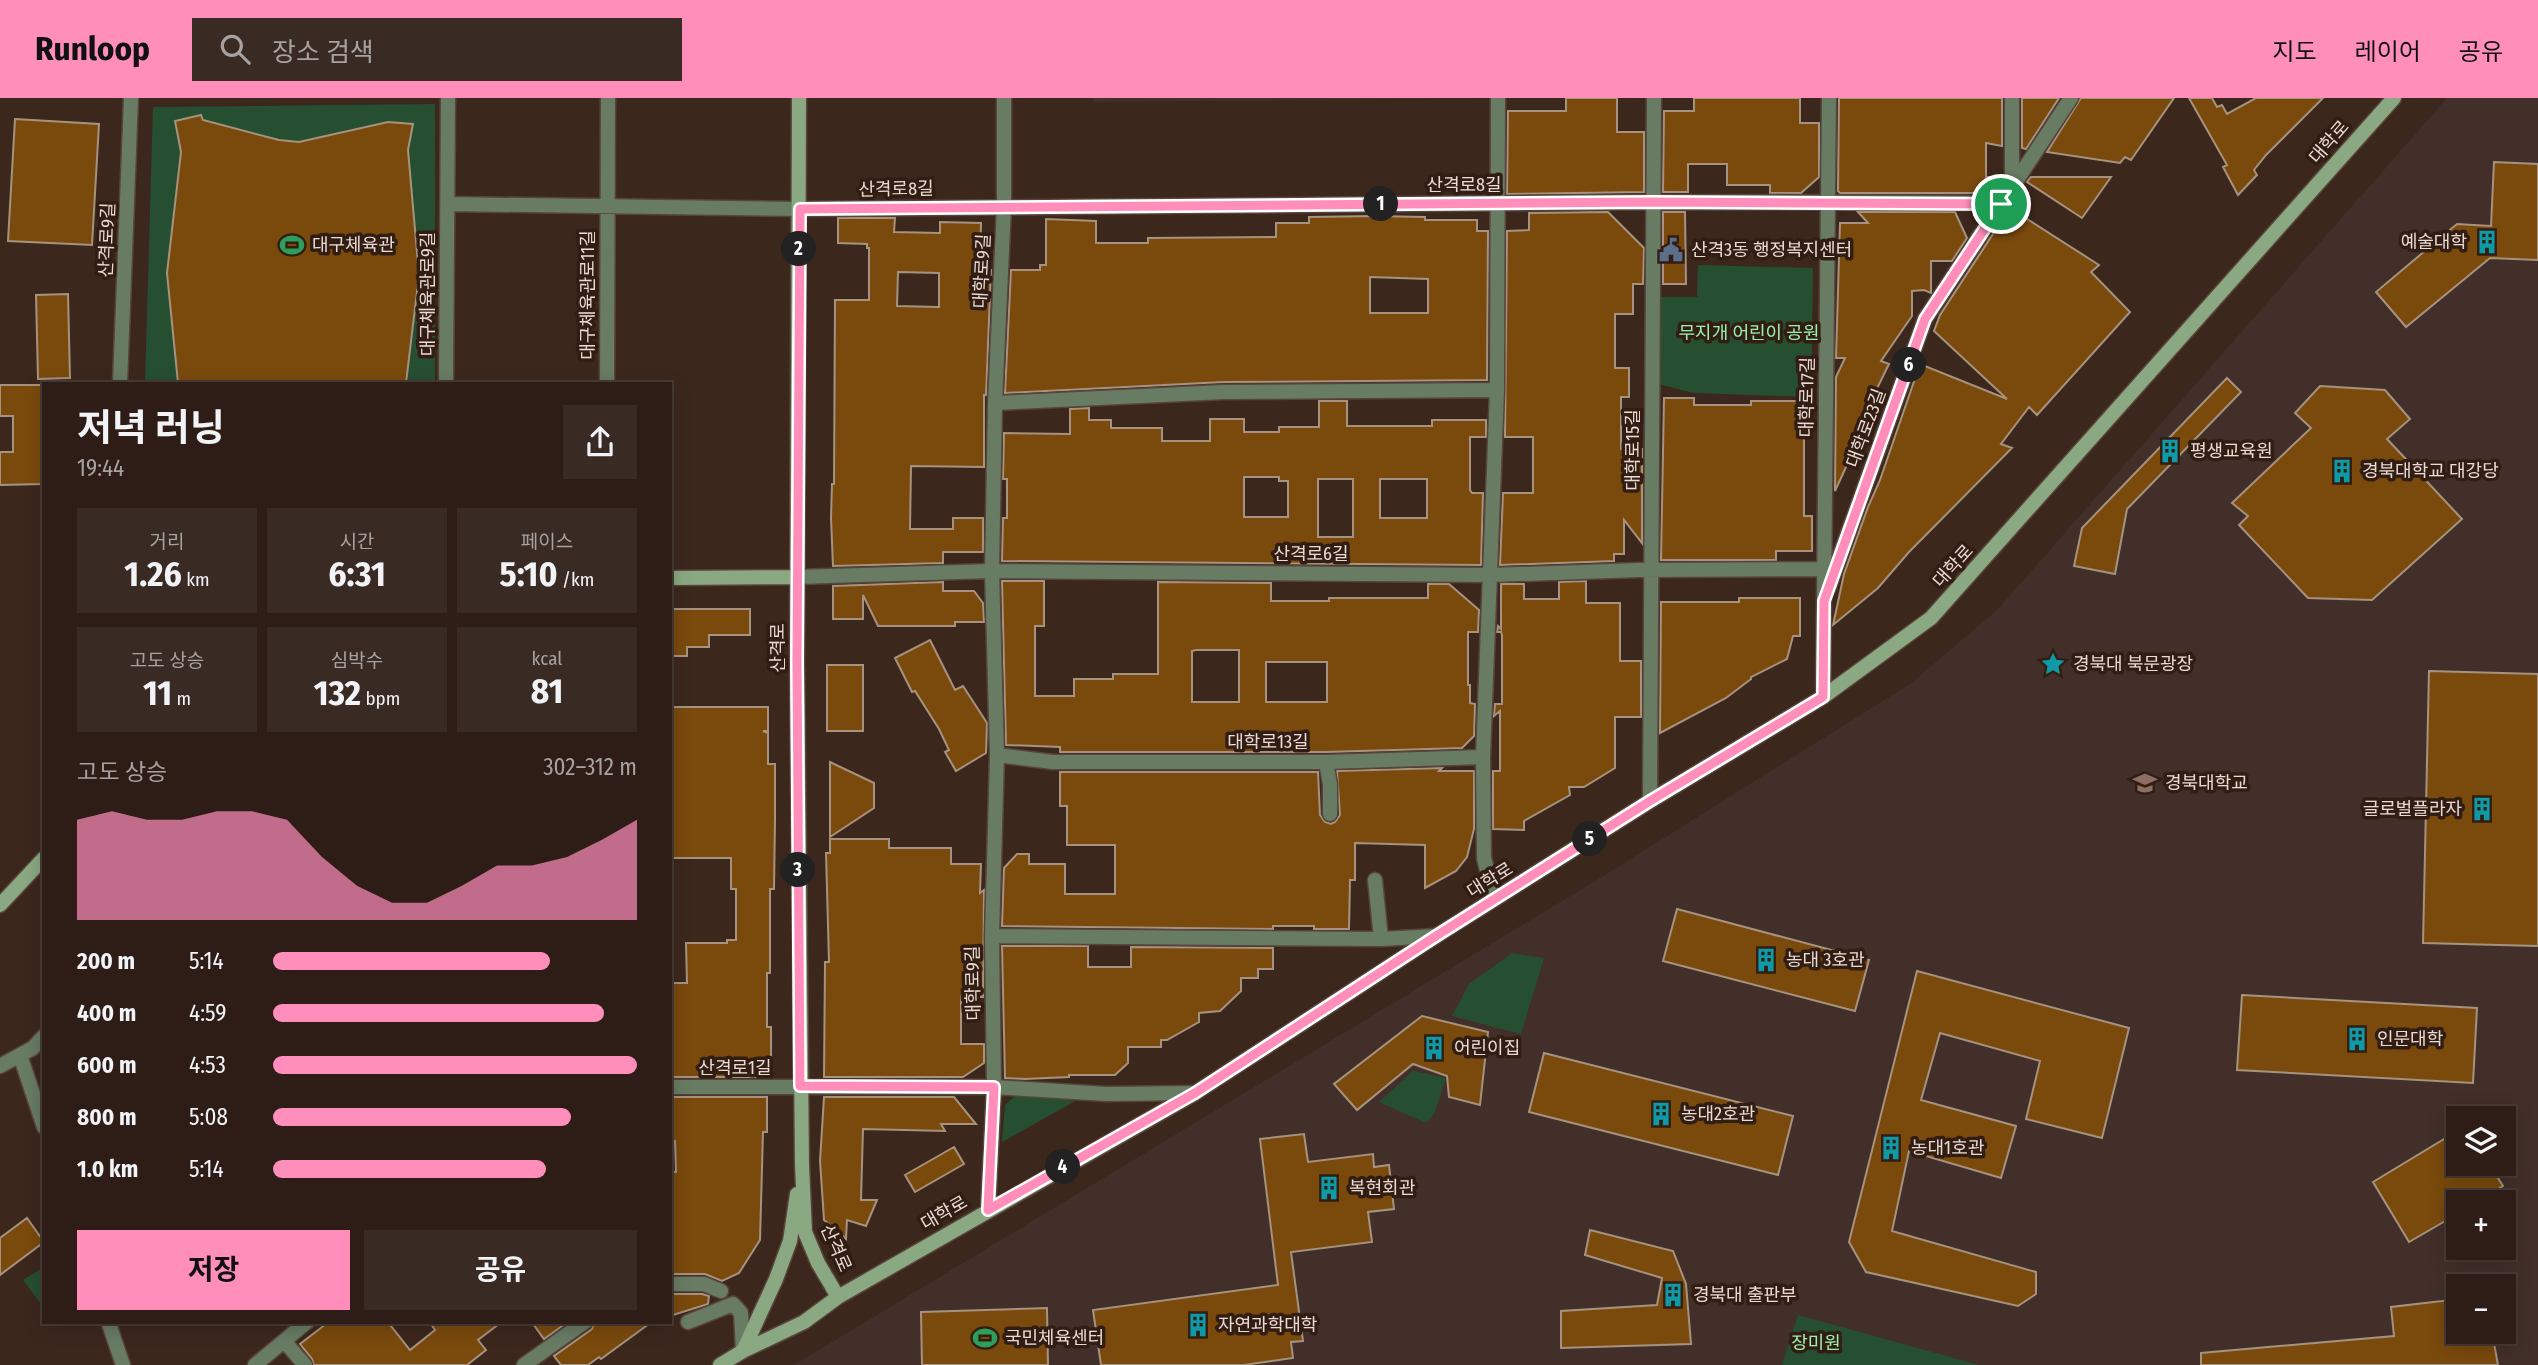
<!DOCTYPE html>
<html lang="ko">
<meta charset="utf-8">
<style>
body{margin:0;font-family:"Fira Sans Condensed","Noto Sans KR",sans-serif;background:#392a23;color:#f1f3f6;height:100vh;display:flex;flex-direction:column;font-size:26px;white-space:nowrap}
*{box-sizing:border-box;margin:0}
p{font-size:23px;color:#a7a2a1}
.icon{flex:none;width:38px;height:38px;fill:none;stroke:currentColor;stroke-width:2;stroke-linecap:round;stroke-linejoin:round}
.map{position:relative;flex:1;overflow:hidden}
.sheet{position:absolute;left:42px;top:284px;width:630px;height:942px;display:flex;flex-direction:column;background:#2d1d16;border-radius:0px;box-shadow:0 4px 18px #0003,0 0 0 2px #483b35}
.sheet>*{flex:none}
.tools{position:absolute;left:2446px;top:1008px;display:grid;gap:14px}
.tools a{display:grid;place-items:center;width:70px;height:70px;border-radius:0px;background:#2d1d16;box-shadow:0 4px 18px #0003,0 0 0 2px #483b35;font-size:35px}
.pin{position:absolute;display:grid;place-items:center;width:60px;height:60px;color:#fff;margin:-30px;border:4px solid #fff;border-radius:50%;box-shadow:0 2px 7px #0007}
.km{position:absolute;width:35px;height:35px;margin:-18px;border-radius:50%;background:#222;color:#fff;font-size:19px;line-height:35px;text-align:center}
.round{display:grid;place-items:center;flex:none;width:74px;height:74px;border-radius:0px;background:#392a23}
.head{display:flex;align-items:center;justify-content:space-between;height:119px;padding:0 35px}
h1{font-size:38px;font-weight:700;line-height:52px}
.metrics{display:grid;grid-template-columns:repeat(3,1fr);gap:10px;height:119px;padding:7px 35px}
.metrics div{display:grid;align-content:center;border-radius:0px;background:#392a23;text-align:center}
.metrics b{font-size:35px;font-weight:700}
.metrics small{font-size:19px;font-weight:400}
.metrics p{font-size:19px}
.chart{height:196px;padding:14px 35px}
.chart p{display:flex;justify-content:space-between}
.chart svg{width:100%;height:126px;margin-top:7px;fill:#ff8ebb;opacity:.7}
.cta{display:flex;gap:14px;margin-top:auto;padding:14px 35px}
.cta a{flex:1;height:80px;border-radius:0px;background:#ff8ebb;color:#111;font-size:28px;font-weight:700;line-height:80px;text-align:center}
.cta a+a{background:#392a23;color:#f1f3f6}
ul{padding:0 35px;list-style:none;font-size:23px}
li{display:grid;grid-template-columns:112px 84px 1fr;align-items:center;height:52px}
li i{height:18px;border-radius:9px;background:#ff8ebb}
header{display:flex;align-items:center;gap:42px;box-sizing:border-box;height:98px;padding:0 35px;background:#ff8ebb;color:#111}
header strong{font-size:33px}
nav{display:flex;gap:38px;margin-inline-start:auto;font-size:24px}
.search{width:490px;height:63px;background:#392a23;display:flex;align-items:center;gap:18px;box-sizing:border-box;padding:0 24px;border-radius:0px;color:#a7a2a1;font-size:26px}
.map>svg:first-child{display:block}
</style>
<header>
<strong>Runloop</strong>
<div class="search"><svg class="icon" aria-label="search" viewBox="0 0 24 24"><circle cx="10" cy="10" r="6"/><path d="M15 15l6 6"/></svg>장소 검색</div>
<nav><a>지도</a><a>레이어</a><a>공유</a></nav>
</header>
<div class="map">
<svg width="2538" height="1267" viewBox="0 0 2538 1267">
<rect width="100%" height="100%" fill="#3c271d"/>
<!-- education -->
<path fill="#422f2a" fill-rule="evenodd" d="M1093,0H1484L1093,4Z
M2447,0H2538V1267H794L1592,785L1910,586L1997,512ZM2459,1020H2504V1066H2459ZM2459,1104H2504V1150H2459ZM2459,1188H2504V1234H2459Z"/>
<!-- green -->
<path fill="#264f31" d="M435,6V285H145L153,9Z
M1698,167L1813,170L1811,299L1694,295L1658,286V199H1697Z
M1512,855L1544,860L1521,936L1452,918L1469,886Z
M1413,973L1446,980L1434,1016L1426,1025L1379,1004Z
M1017,996L1075,1003L1002,1044L1005,1007Z
M44,1169V1210L23,1182Z
M1798,1217L1979,1267H1782Z"/>
<!-- building -->
<path fill="#7a4a0d" stroke="#a6927e" stroke-width="2" fill-rule="evenodd" d="M1566,0H1617V34H1644V94L1507,96L1508,13H1566Z
M1694,0H1800V25H1819V79L1801,95H1770V87H1727V66H1688V94H1663L1664,13H1694Z
M1839,0H2002V48L1986,45V79H1992V95H1840L1838,93Z
M2022,0H2059L2026,51L2022,50Z
M2081,0H2174L2131,62L2125,59L2120,65L2047,54Z
M2189,0H2212L2217,9L2222,7L2227,16L2256,0H2323L2266,57L2254,72L2257,77L2238,97L2223,69L2227,67Z
M201,17L203,22L279,42L299,44L388,24L413,26L408,52L419,177L406,285H178L167,175L181,54L175,23Z
M15,21L99,26L92,147L8,143Z
M2494,64L2538,66V162L2490,160L2406,229L2376,194L2457,126L2491,128Z
M2031,79H2111L2082,120L2027,84Z
M2010,110L2099,167L2091,174L2130,214L2037,317L2029,309L2001,346L2012,350L1909,454L1878,490L1833,527L1844,476L1868,409L1880,382L1920,266L2007,301L1934,233L1940,217Z
M1608,114L1644,150L1643,186H1633V216H1615V270H1629V299H1621V351H1642V445L1624,422V456H1614V463L1500,467L1503,395H1533V339H1505L1507,133L1529,132V115Z
M1663,114H1685L1686,186H1663Z
M1858,114H1955L1967,140L1952,163H1931V195L1924,192L1912,193V218L1881,263L1889,266L1865,315L1870,317L1835,393L1836,279L1845,260H1836L1840,125H1868Z
M1375,118L1425,119V122H1477V133H1488L1487,282L1224,284L1005,295L1011,172H1040V167H1046V121L1096,123V145H1148V140L1276,139V125H1309V119ZM1370,179L1428,181V215H1370Z
M838,120H895L894,134L940,135V124L981,125L980,172H991L986,297H984V369L911,368L910,431H953V420H983V454H943V465L833,468L831,420L832,386H834L835,202H869V150H867V146L838,145ZM898,174L939,175V209L897,208Z
M68,196L70,280L38,281L36,197Z
M2227,280L2241,294L2127,411L2115,476L2074,468L2082,430Z
M0,287H44V386L0,387V354H13V318H0Z
M2320,288L2385,292L2410,321L2387,341L2462,421L2372,502L2308,500L2239,427L2248,418L2232,405L2311,330L2295,315Z
M1664,300H1694V307H1751V303H1804V418H1812V453H1776V462H1661Z
M1319,303H1347V328H1432V322H1486V339H1470V392L1472,395H1483L1481,467L1002,463L1003,420H1007V381H1003L1004,335L1070,336V311L1089,310V322H1111V330H1162V343H1210V321H1244V334H1279V329H1319ZM1244,379H1279V383H1288V419H1244ZM1318,381H1353V439H1318ZM1380,381H1427V420H1380Z
M1002,483H1044V528H1035V598H1074V581H1113V576H1158V484L1271,485V503H1329V500H1428V486H1449L1479,512L1478,534H1468V587H1470V605L1475,606L1474,638L1462,650L1326,654H1060V649L1006,647ZM1196,552H1239V604H1192V553ZM1266,564H1327V604H1266Z
M1586,483V505H1620V563H1641V619H1615V670L1584,689H1569L1570,697L1524,723V732L1493,731V673H1500V613L1494,618L1495,606H1502V537L1501,534H1497L1498,528L1501,531V486H1524V501H1559V484Z
M943,484V493H974L983,505L984,524H955V528H878L863,497V521H833V488Z
M1739,500H1800V538H1793L1787,561L1751,579V581L1726,600L1660,635L1661,504H1739Z
M670,511H750V537H709V549H687V558H670Z
M930,542L955,592L963,588L987,625L986,655L956,673L945,654L949,652L939,631L915,593L912,594L895,560Z
M827,567H863V633H827Z
M2429,573L2538,576V848L2423,845Z
M670,609H768V633H763L768,635V666H775V721L774,791H770V875H767V929H771V973L767,972V979H670V885H687L686,845H727V842H736V791H731V760H670Z
M830,664L874,685V710L830,739Z
M1442,670L1439,673H1474V731L1467,759L1456,773L1425,790V747L1355,745V782H1350L1349,831H1314V828H1273V831L1002,828L1004,770L1017,756H1029V766H1065V796H1115V747H1067V708H1060V674H1318L1320,717L1325,724L1331,726L1335,724L1340,717L1337,673Z
M830,741H889V750H951V766H981L980,795L984,792L983,899H961V946H984V965L963,979H824L825,864H829L826,755H830Z
M1677,811L1869,862L1855,913L1663,863Z
M1002,848H1088V869H1131V849L1273,850V871H1258V880H1241V893L1220,913L1199,915V924L1167,942H1161V949H1128V965L1115,977H1069V979L1025,981L1005,980Z
M1917,873L2129,930L2102,1040L2026,1021L2040,963L1940,935L1921,1002L2016,1028L2001,1080L1909,1053L1892,1133L2036,1174V1196L2018,1208L1866,1174L1849,1144Z
M2242,897L2477,910L2473,985L2237,972Z
M1422,918L1488,934L1480,1007L1449,999L1447,978L1413,966L1357,1012L1334,986Z
M1544,955L1793,1018L1778,1077L1529,1014Z
M670,999H767V1034H763L760,1142L739,1175L722,1183L705,1176H670V1074H676L675,1043H670Z
M824,999H954L976,1026H941L945,1033L863,1031L861,1102H877L866,1128L847,1122L846,1141L824,1122L820,1063Z
M2459,1032V1066H2489L2503,1088L2476,1104H2459V1115L2409,1144L2373,1084Z
M1304,1036L1308,1064L1373,1056L1374,1069L1389,1067L1394,1111L1368,1114L1372,1144L1291,1154L1303,1243L1291,1244L1293,1260L1244,1267H1101L1093,1212L1278,1187L1260,1041Z
M954,1049L964,1066L915,1094L905,1077Z
M27,1120L44,1144L0,1177V1140Z
M1590,1132L1673,1153L1686,1186L1691,1246L1561,1250V1213L1657,1207L1662,1180L1585,1157Z
M670,1196H702L709,1198L708,1206L670,1218Z
M2459,1201V1234H2492L2498,1267H2201V1255L2394,1238L2391,1209Z
M1047,1210L1048,1267H922L921,1214Z
M330,1223H387L410,1252L435,1232L429,1223H503L478,1242L486,1252L467,1267H314L312,1261L300,1246Z
M531,1223H569L544,1241Z
M595,1223H653L601,1261L599,1259L588,1267H561L554,1258L592,1231Z"/>
<g fill="none" stroke-linecap="round" stroke-linejoin="round">
<!-- street casing -->
<g stroke="#58443a" stroke-width="17">
<path id="street" d="M2012,89V0
M448,106L800,111L1653,104L2002,105
M120,285L131,0
M446,285L448,0
M607,285L608,0
M995,305L1224,294L1497,292
M797,479L992,473L1491,477L1639,472L1824,471
M1828,491L1925,221L2071,0
M1823,599L1829,0
M997,657L1053,664H1326L1483,659
M1326,664L1330,686V716
M1650,703L1654,0
M1375,782L1381,841
M1494,801L1484,760L1483,659L1497,292L1498,0
M992,838L1381,841L1436,838
M20,957L44,1029
M0,968L33,950L44,938
M670,989H994L1106,996L1195,995
M988,1112L994,989L992,838L997,657L992,473L995,305L1004,108V0
M670,1186H704L721,1193
M108,1223L123,1267
M688,1224L733,1206L741,1215L743,1253
M284,1243L305,1267
M255,1267L308,1223
M524,1267L586,1223"/>
</g>
<!-- secondary casing -->
<g stroke="#58443a" stroke-width="17">
<path id="secondary" d="M799,0L797,564L802,1067L805,1134L818,1165L838,1199
M670,480L797,479
M0,807L44,760
M743,1253L776,1181L790,1143L797,1096
M720,1267L743,1253L804,1224L838,1199L1195,995L1436,838L1650,703L1823,599L1931,520L2394,0"/>
</g>
<!-- street -->
<use href="#street" stroke="#687b63" stroke-width="14"/>
<!-- secondary -->
<use href="#secondary" stroke="#8aa881" stroke-width="14"/>
</g>
<g fill="none" stroke-linecap="round" stroke-linejoin="round">
<!-- route casing -->
<g stroke="#fff" stroke-width="14">
<path id="route" d="M1653,104L2001,106L1925,221L1824,503L1823,599L1650,703L1436,838L1195,995L988,1112L994,989L800,988L797,564L800,111Z"/>
</g>
<!-- route -->
<use href="#route" stroke="#ff8ebb" stroke-width="9"/>
</g>
<!-- icons -->
<defs>
<g id="building-bare" transform="scale(1.89)"><path d="M-4-6H4V6H1V3H-1V6H-4ZM-2.5-4.3h1.7v1.8h-1.7ZM.8-4.3h1.7v1.8H.8ZM-2.5-1h1.7V.8h-1.7ZM.8-1h1.7V.8H.8Z" fill="#0f9aa8" stroke="#321d13" stroke-width="2.5" paint-order="stroke"/></g>
<g id="stadium-bare" transform="scale(1.89)"><path d="M0-5a6.5 5 0 1 0 0 10a6.5 5 0 1 0 0-10ZM-3.5-1.8h7v3.6h-7Z" fill="#2e9e5b" stroke="#321d13" stroke-width="2.5" paint-order="stroke"/></g>
<g id="civic-bare" transform="scale(1.89)"><path d="M-.6-6.5H3V-4.5H.6V-3L4-1V1h2V6H-6V1h2V-1L-.6-3ZM-1.2 2.5V6h2.4V2.5Z" fill="#5c6f8a" stroke="#321d13" stroke-width="2.5" paint-order="stroke"/></g>
<g id="sight-bare" transform="scale(1.89)"><path d="M0-6L1.8-2.2L6-1.7L2.9 1.2L3.7 5.4L0 3.3L-3.7 5.4L-2.9 1.2L-6-1.7L-1.8-2.2Z" fill="#0f9aa8" stroke="#321d13" stroke-width="2.5" paint-order="stroke"/></g>
<g id="university-bare" transform="scale(1.89)"><path d="M0-5L7-2L0 1L-7-2ZM-4 1L0 2.5L4 1V4Q0 6-4 4Z" fill="#8d6e63" stroke="#321d13" stroke-width="2.5" paint-order="stroke"/></g>
</defs>
<g fill-rule="evenodd">
<use href="#building-bare" x="2487" y="144"/>
<use href="#stadium-bare" x="292" y="147"/>
<use href="#civic-bare" x="1671" y="152"/>
<use href="#building-bare" x="2170" y="353"/>
<use href="#building-bare" x="2342" y="373"/>
<use href="#sight-bare" x="2053" y="566"/>
<use href="#university-bare" x="2145" y="685"/>
<use href="#building-bare" x="2482" y="711"/>
<use href="#building-bare" x="1766" y="862"/>
<use href="#building-bare" x="2357" y="941"/>
<use href="#building-bare" x="1434" y="950"/>
<use href="#building-bare" x="1661" y="1016"/>
<use href="#building-bare" x="1891" y="1050"/>
<use href="#building-bare" x="1329" y="1090"/>
<use href="#building-bare" x="1673" y="1197"/>
<use href="#building-bare" x="1198" y="1227"/>
<use href="#stadium-bare" x="985" y="1240"/>
</g>
<g text-anchor="middle" dominant-baseline="central" stroke-width="7" stroke-linejoin="round" paint-order="stroke">
<!-- street labels -->
<g font-size="18" fill="#e9dad4" stroke="#321d13">
<text transform="translate(2329 44) rotate(-49)">대학로</text>
<text x="1464" y="87">산격로8길</text>
<text transform="translate(896 91) rotate(-1)">산격로8길</text>
<text transform="translate(107 142) rotate(-88)">산격로9길</text>
<text transform="translate(982 173) rotate(-87)">대학로9길</text>
<text transform="translate(428 196) rotate(-90)">대구체육관로9길</text>
<text transform="translate(588 197) rotate(-90)">대구체육관로11길</text>
<text transform="translate(1807 299) rotate(-89)">대학로17길</text>
<text transform="translate(1866 330) rotate(-70)">대학로23길</text>
<text transform="translate(1633 352) rotate(-90)">대학로15길</text>
<text x="1311" y="456">산격로6길</text>
<text transform="translate(1953 468) rotate(-48)">대학로</text>
<text transform="translate(778 550) rotate(-90)">산격로</text>
<text x="1268" y="644">대학로13길</text>
<text transform="translate(1490 782) rotate(-32)">대학로</text>
<text transform="translate(973 885) rotate(-91)">대학로9길</text>
<text x="735" y="970">산격로1길</text>
<text transform="translate(944 1115) rotate(-30)">대학로</text>
<text transform="translate(836 1150) rotate(66)">산격로</text>
</g>
<!-- poi labels -->
<g font-size="18" fill="#e9dad4" stroke="#321d13" text-anchor="start">
<text x="2467" y="144" text-anchor="end">예술대학</text>
<text x="312" y="147">대구체육관</text>
<text x="1691" y="152">산격3동 행정복지센터</text>
<text x="2190" y="353">평생교육원</text>
<text x="2362" y="373">경북대학교 대강당</text>
<text x="2073" y="566">경북대 북문광장</text>
<text x="2165" y="685">경북대학교</text>
<text x="2462" y="711" text-anchor="end">글로벌플라자</text>
<text x="1786" y="862">농대 3호관</text>
<text x="2377" y="941">인문대학</text>
<text x="1454" y="950">어린이집</text>
<text x="1681" y="1016">농대2호관</text>
<text x="1911" y="1050">농대1호관</text>
<text x="1349" y="1090">복현회관</text>
<text x="1693" y="1197">경북대 출판부</text>
<text x="1218" y="1227">자연과학대학</text>
<text x="1005" y="1240">국민체육센터</text>
</g>
<!-- park labels -->
<g font-size="18" fill="#99f0ae" stroke="#321d13">
<text x="1749" y="235">무지개 어린이 공원</text>
<text x="1816" y="1245">장미원</text>
</g>
</g>
</svg>
<div class="tools">
<a><svg class="icon" aria-label="layers" viewBox="0 0 24 24"><path d="M12 4l9 5-9 5-9-5zM3 14l9 5 9-5"/></svg></a>
<a>+</a>
<a>−</a>
</div>
<div class="pin" style="left:2001px;top:106px;background:#1e9e55"><svg class="icon" aria-label="arrive" viewBox="0 0 24 24"><path d="M6 21V4h12l-3 4 3 4H6"/></svg></div>
<b class="km" style="left:1381px;top:106px">1</b>
<b class="km" style="left:799px;top:151px">2</b>
<b class="km" style="left:798px;top:772px">3</b>
<b class="km" style="left:1063px;top:1069px">4</b>
<b class="km" style="left:1590px;top:741px">5</b>
<b class="km" style="left:1909px;top:267px">6</b>
<section class="sheet">
<div class="head"><div><h1>저녁 러닝</h1><p>19:44</p></div><a class="round"><svg class="icon" aria-label="share" viewBox="0 0 24 24"><path d="M12 15V3M7 8l5-5 5 5M5 13v7h14v-7"/></svg></a></div>
<div class="metrics">
<div><p>거리</p><b>1.26<small> km</small></b></div>
<div><p>시간</p><b>6:31</b></div>
<div><p>페이스</p><b>5:10<small> /km</small></b></div>
</div>
<div class="metrics">
<div><p>고도 상승</p><b>11<small> m</small></b></div>
<div><p>심박수</p><b>132<small> bpm</small></b></div>
<div><p>kcal</p><b>81</b></div>
</div>
<div class="chart"><p><span>고도 상승</span>302–312 m</p>
<svg viewBox="0 0 160 44" preserveAspectRatio="none"><path d="M0 44V9L10 6L20 9L30 9L40 6L50 6L60 9L70 22L80 32L90 38L100 38L110 32L120 25L130 25L140 22L150 16L160 9V44z"/></svg>
</div>
<ul>
<li><b>200 m</b>5:14<i style="width:76%"></i></li>
<li><b>400 m</b>4:59<i style="width:91%"></i></li>
<li><b>600 m</b>4:53<i style="width:100%"></i></li>
<li><b>800 m</b>5:08<i style="width:82%"></i></li>
<li><b>1.0 km</b>5:14<i style="width:75%"></i></li>
</ul>
<div class="cta"><a>저장</a><a>공유</a></div>
</section>
</div>
